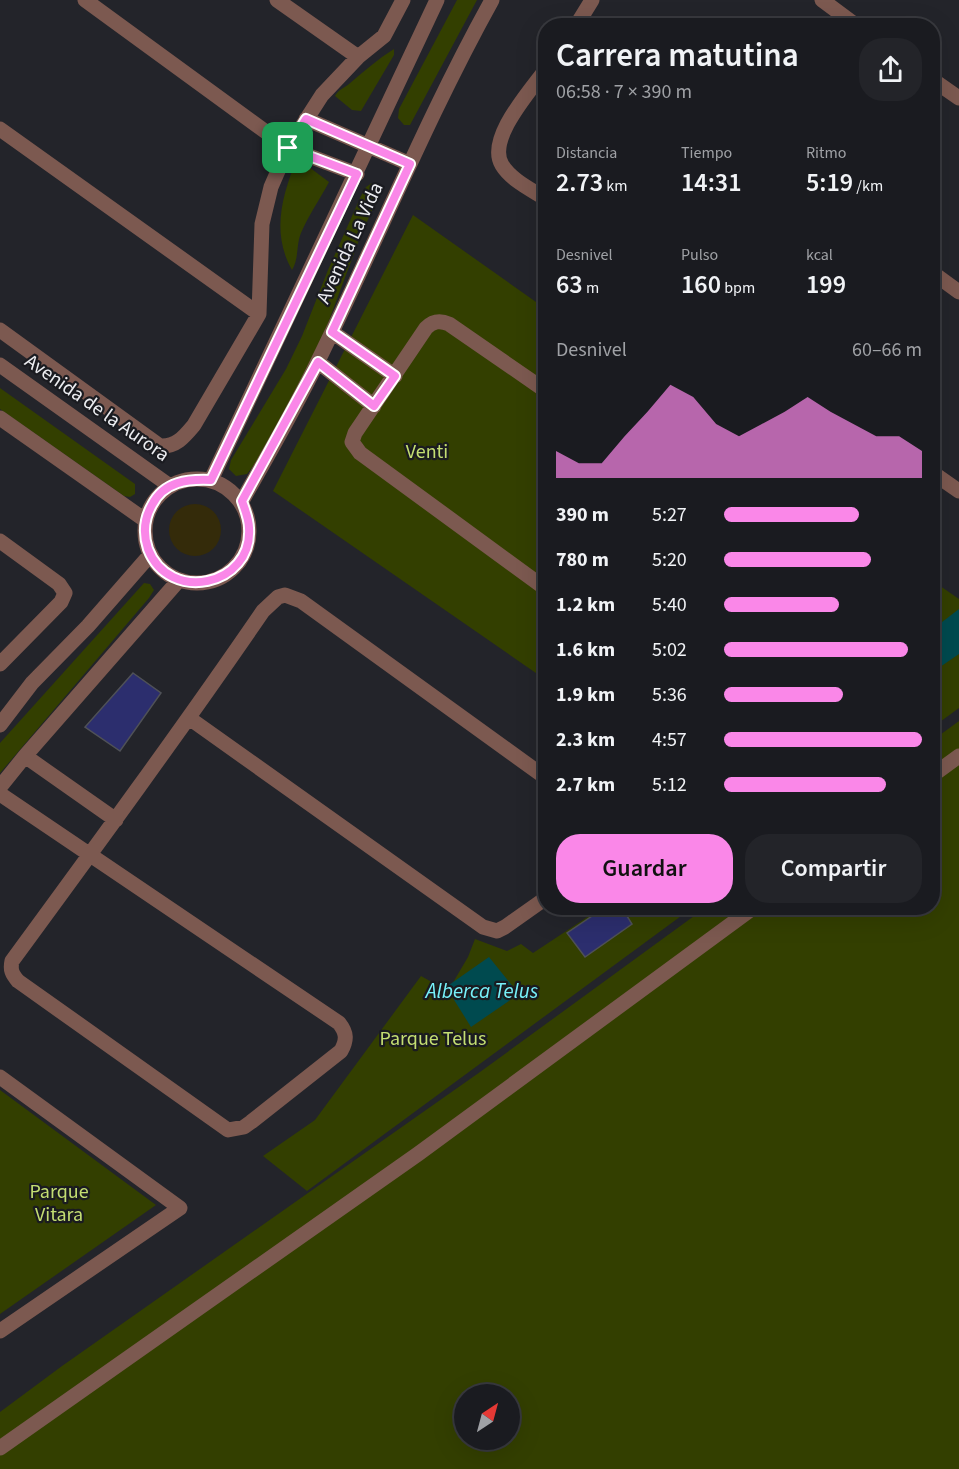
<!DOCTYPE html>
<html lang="es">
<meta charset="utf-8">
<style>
body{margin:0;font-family:"Source Sans 3",sans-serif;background:#232429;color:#f1f3f6;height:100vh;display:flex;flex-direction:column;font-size:22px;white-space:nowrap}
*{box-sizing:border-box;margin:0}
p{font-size:20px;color:#9fa1a5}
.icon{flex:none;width:33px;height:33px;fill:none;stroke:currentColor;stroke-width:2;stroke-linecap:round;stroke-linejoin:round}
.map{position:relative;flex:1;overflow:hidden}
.side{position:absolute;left:538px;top:18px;width:402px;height:897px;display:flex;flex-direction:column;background:#1a1b20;border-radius:24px;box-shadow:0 6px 24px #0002,0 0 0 2px #38393e}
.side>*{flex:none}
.needle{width:39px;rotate:36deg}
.controls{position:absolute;left:454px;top:1384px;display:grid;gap:12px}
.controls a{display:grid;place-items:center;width:66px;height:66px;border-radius:50%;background:#1a1b20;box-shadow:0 6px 24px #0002,0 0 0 2px #38393e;font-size:30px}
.pin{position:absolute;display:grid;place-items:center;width:51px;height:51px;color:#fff;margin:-26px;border-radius:12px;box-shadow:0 3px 9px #0006}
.round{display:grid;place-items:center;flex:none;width:63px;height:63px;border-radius:24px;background:#232429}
.summary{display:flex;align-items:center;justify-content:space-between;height:102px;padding:0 18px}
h1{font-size:33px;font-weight:600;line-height:45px}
.metrics{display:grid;grid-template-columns:repeat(3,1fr);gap:9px;height:102px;padding:6px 18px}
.metrics div{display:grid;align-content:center}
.metrics b{font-size:26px;font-weight:600}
.metrics small{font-size:16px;font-weight:400}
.metrics p{font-size:16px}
.chart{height:168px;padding:12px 18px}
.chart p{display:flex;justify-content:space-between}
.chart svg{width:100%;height:108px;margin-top:6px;fill:#fa87e8;opacity:.7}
.action{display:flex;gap:12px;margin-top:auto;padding:12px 18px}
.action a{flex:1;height:69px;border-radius:24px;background:#fa87e8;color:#111;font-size:24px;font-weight:600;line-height:69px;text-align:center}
.action a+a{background:#232429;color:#f1f3f6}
ul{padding:0 18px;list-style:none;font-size:20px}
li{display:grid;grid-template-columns:96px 72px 1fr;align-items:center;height:45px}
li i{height:15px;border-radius:8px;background:#fa87e8}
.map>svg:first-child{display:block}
</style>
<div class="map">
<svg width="959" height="1469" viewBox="0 0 959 1469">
<rect width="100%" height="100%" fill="#23242a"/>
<!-- green -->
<path fill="#333f00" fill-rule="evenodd" d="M457,0H477L410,125H404L398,118L399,109Z
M394,49V55L361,111L352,110L335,96C338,90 344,88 349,84C364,71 378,59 394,49Z
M297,158L329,182C320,199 308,216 301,233C296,245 299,259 292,270C271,233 282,196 297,158Z
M372,183L378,185L380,192L359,240L327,326L309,365L258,460L247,474L236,476L229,469L231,460L286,369L302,336L328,270L361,196L366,187Z
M413,215L546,309V680L273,491Z
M0,388L135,484V494L130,497L124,496L0,409Z
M933,581L959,599V708L933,727Z
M144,583L150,584L154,590L149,598L0,773V743Z
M959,721V1469H0V1412L62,1366L480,1072L705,908H933V740ZM465,1395H510V1440H465Z
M601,908H692L307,1191L263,1156L315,1120L421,976L448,991L468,957L475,939L507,951L521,944L533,953Z
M0,1090L156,1205L0,1314Z"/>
<!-- sand -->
<path fill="#342b0a" d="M169 530a26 26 0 1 1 52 0a26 26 0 1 1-52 0Z"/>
<!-- water -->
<path fill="#004a4f" d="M959,609V654L940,667L933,658V629Z
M489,957L519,994L471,1027L446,987Z"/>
<!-- building -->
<path fill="#2c2e6e" stroke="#4f5157" stroke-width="1.5" d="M133,673L161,693L120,751L85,727Z
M604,908H622L632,924L585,957L567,933Z"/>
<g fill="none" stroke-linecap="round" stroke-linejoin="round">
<!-- street -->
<path stroke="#7c5950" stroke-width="15" d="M85,0L288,148L357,174
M277,0L358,57
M822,0L857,26
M576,26L592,0
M546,69C531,90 486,139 502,165C511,180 532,190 546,199
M933,80L959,98
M306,119L410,164
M0,129L259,314
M933,273L959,292
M0,330L160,446C176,447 184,437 194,425L259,314L262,224L271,187L288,148L322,95L358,57L384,36L403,0
M332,332L395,376
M318,362L374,406
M0,365L170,486
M546,391L449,324C440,320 433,321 426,328L355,433L352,442L360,453L546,589
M0,418L145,520
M933,473L959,491
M145 531a52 52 0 1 1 104 0a52 52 0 1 1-104 0Z
M211,480L437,0
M242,501C268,455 295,409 318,361C377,241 427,117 492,0
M0,541L59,584L65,593L61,602L0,664
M189,718L483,927L497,931L505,927L546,898
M0,725L32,683L88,626L150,555
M25,756L116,820
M933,775L959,756
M0,787L25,756L179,580
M0,794L339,1023C347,1033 347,1040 341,1051L251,1122L244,1127L228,1130L18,981C12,974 10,970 12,961C97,845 182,729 263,611L278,597L285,595L301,601L546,778
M0,1077L180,1208L0,1331
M0,1448L418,1154L753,908"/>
</g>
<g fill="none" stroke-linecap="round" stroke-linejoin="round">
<!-- route casing -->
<g stroke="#fff" stroke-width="12">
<path id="route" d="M306,119L410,164L332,332L395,376L374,406L318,362L242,501C245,510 249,519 249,528C253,586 169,604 148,549C143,534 144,519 152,505C164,481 188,479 211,480L357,174L288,148Z"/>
</g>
<!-- route -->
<use href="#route" stroke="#fa87e8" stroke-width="8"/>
</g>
<g text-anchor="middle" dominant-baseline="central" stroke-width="4.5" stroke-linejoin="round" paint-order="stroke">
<!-- street labels -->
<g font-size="20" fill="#ecedf1" stroke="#1a1b20">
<text transform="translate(350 243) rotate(-65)">Avenida La Vida</text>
<text transform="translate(97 408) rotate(35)">Avenida de la Aurora</text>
</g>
<!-- park labels -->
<g font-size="20" fill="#c4de72" stroke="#1a1b20">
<text x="427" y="452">Venti</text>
<text x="433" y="1039">Parque Telus</text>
<text x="59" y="1192">Parque<tspan x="59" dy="23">Vitara</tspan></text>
</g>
<!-- water labels -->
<g font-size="21" font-style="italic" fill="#77f1fa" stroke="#1a1b20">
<text x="482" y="991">Alberca Telus</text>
</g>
</g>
</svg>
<div class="controls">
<a><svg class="needle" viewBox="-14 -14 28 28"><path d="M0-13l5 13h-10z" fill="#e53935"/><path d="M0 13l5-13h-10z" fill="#9fa1a5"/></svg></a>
</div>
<div class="pin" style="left:288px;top:148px;background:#1e9e55"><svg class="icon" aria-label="arrive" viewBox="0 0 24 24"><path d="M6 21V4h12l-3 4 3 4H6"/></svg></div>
<section class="side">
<div class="summary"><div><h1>Carrera matutina</h1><p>06:58 · 7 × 390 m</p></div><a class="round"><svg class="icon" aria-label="share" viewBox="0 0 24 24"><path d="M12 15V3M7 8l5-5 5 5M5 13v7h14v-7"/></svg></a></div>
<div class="metrics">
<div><p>Distancia</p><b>2.73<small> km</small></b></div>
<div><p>Tiempo</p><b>14:31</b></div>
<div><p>Ritmo</p><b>5:19<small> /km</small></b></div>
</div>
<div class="metrics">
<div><p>Desnivel</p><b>63<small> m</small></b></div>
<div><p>Pulso</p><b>160<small> bpm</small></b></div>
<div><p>kcal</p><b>199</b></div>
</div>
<div class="chart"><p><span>Desnivel</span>60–66 m</p>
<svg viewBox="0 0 160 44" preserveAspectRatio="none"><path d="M0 44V33L10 38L20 38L30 27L40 17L50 6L60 11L70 22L80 27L90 22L100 17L110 11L120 17L130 22L140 27L150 27L160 33V44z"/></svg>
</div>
<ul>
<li><b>390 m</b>5:27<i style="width:68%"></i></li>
<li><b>780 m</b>5:20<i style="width:74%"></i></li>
<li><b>1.2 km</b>5:40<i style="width:58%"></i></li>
<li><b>1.6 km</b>5:02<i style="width:93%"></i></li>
<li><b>1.9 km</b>5:36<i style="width:60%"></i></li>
<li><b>2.3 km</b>4:57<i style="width:100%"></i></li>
<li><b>2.7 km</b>5:12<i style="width:82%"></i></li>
</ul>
<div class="action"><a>Guardar</a><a>Compartir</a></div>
</section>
</div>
